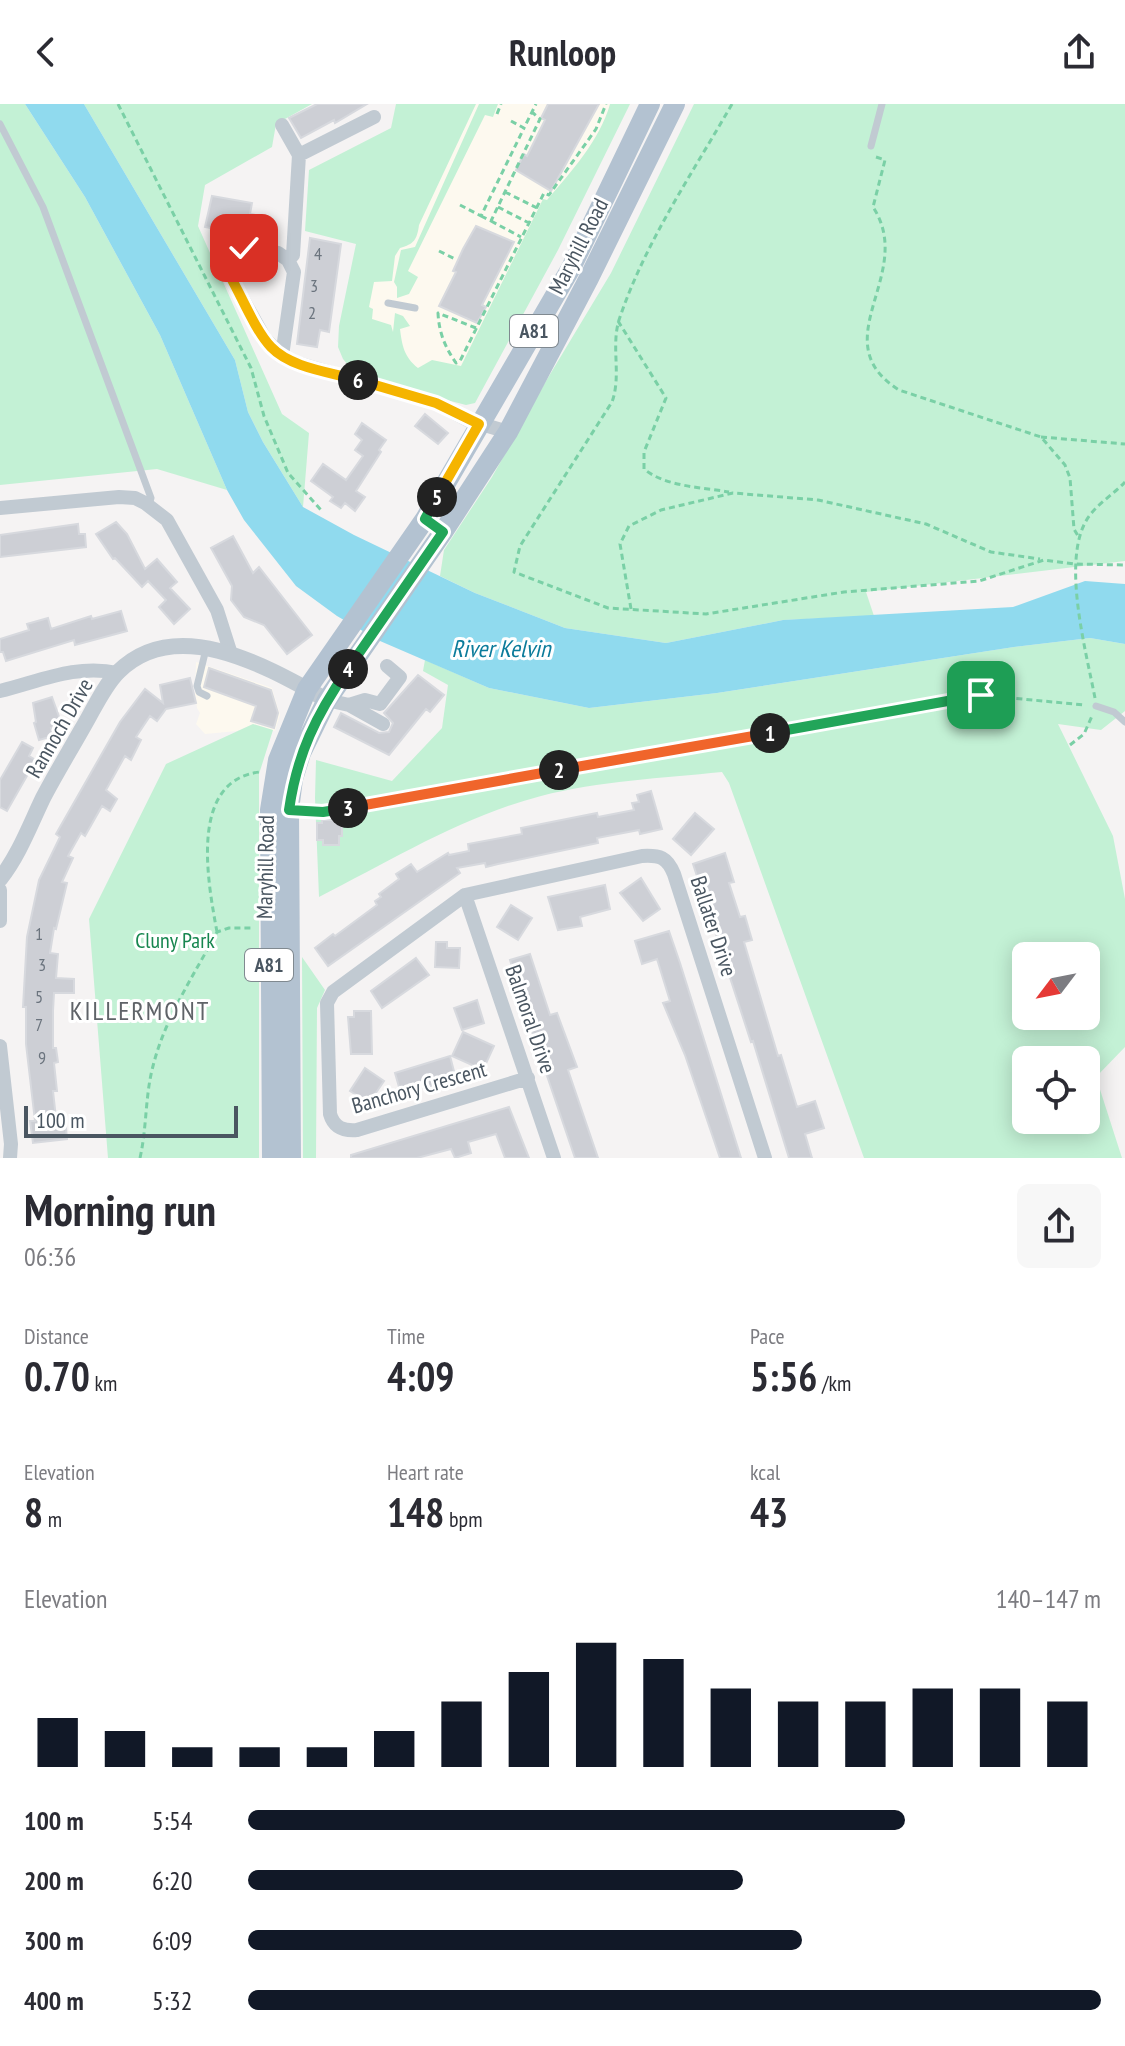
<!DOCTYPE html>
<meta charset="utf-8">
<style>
body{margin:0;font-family:"PT Sans Narrow",sans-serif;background:#f7f7f7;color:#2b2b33;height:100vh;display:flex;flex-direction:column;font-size:30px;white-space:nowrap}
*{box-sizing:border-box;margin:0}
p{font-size:26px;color:#7c7c81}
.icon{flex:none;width:44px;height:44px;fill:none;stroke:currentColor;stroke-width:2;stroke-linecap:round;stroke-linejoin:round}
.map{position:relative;height:1054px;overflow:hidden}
.side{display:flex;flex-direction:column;background:#fff;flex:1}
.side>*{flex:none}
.needle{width:52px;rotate:238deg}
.buttons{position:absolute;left:1012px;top:838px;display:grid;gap:16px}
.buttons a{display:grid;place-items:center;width:88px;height:88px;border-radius:12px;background:#fff;box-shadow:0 4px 20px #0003;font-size:40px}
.scale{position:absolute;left:24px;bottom:20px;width:214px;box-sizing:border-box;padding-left:8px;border:4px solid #4a5661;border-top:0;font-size:22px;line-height:28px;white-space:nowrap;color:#4a5661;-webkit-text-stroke:6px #fff;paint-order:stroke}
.pin{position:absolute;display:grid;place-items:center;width:68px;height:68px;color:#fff;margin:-34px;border-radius:16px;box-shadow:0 4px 12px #0006}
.km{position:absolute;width:40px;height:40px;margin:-20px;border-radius:50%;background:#222;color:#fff;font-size:22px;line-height:40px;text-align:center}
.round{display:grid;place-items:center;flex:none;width:84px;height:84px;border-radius:12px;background:#f7f7f7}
.head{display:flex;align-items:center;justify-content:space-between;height:136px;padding:0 24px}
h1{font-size:44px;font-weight:700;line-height:60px}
.stats{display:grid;grid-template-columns:repeat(3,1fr);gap:12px;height:136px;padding:8px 24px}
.stats div{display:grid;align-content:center}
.stats b{font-size:40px;font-weight:700}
.stats small{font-size:22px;font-weight:400}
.stats p{font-size:22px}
.chart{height:224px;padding:16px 24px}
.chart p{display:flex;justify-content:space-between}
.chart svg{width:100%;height:144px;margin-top:8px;stroke:#111827;stroke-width:6}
ul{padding:0 24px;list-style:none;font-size:26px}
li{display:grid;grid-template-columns:128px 96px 1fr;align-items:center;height:60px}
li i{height:20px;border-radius:10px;background:#111827}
header{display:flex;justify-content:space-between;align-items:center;height:104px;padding:0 24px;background:#fff;font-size:36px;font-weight:700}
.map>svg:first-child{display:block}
</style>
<header><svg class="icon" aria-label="back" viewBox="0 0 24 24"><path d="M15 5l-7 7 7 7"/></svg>Runloop<svg class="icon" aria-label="share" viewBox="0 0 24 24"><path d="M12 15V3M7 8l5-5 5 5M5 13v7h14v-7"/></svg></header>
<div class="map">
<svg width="1125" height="1054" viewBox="0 0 1125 1054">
<rect width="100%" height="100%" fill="#f5f3f3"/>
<!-- commercial -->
<path fill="#fdf9ef" d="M436,0H614L465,284L361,267L364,142Z
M196,558L272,584L280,611L275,627L254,620L237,627L205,630L196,620L200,609L197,604L195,590Z"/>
<!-- green -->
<path fill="#c3f1d5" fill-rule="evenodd" d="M0,0H25L85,93L160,231L227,386L157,365L0,381Z
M84,0H312L276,20L272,43L205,81L198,122L282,310L309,329L303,403L263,338L248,308L235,256Z
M396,0H476L419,121C417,136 414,140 400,144L395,152L392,177L374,178L369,203L373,205L372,215L391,221L393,228L395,209L403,212L410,222L400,225C402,241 404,253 418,264L432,256L461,262L543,95L547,96C571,68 600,36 610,0H630L558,146L475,299L466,301L358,273L343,255L338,243L339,222L356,140L305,127L309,66L391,24Z
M479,0H498L493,13L485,11L408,167L418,173L409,190L397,194V183L394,178L401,146L415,143Z
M694,0H1125V457L866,488L874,512L783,516L666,539L565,524L475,489L440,472L444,446L492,373L546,277L611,169Z
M1090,534L1125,540V607L1101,626L1058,620L1113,732L1125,795V943L1096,973L1122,1054H864L729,679L722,668C663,674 598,677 541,692C463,712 390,757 319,793L315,694L316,656L392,677L442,624L448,581L423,567L425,556L489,584L589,604L717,589L1014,543ZM1026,852H1086V912H1026ZM1026,956H1086V1016H1026Z
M253,620L273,626L259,670V1054H108L89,815L166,660Z
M302,853L325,886L317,904L316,1054H303Z"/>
<!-- water -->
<path fill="#90daee" d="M25,0H84L235,256L248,308L263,338L303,403L354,431L475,489L565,524L666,539L783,516L1013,503L1085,477L1125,480V540L1090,534L1014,543L717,589L589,604L489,584L380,537L337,512L296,482L244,416L227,386L160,231L85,93Z"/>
<!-- building -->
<path fill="#cdcfd5" stroke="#d7d9de" stroke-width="2" d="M317,0H367L335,19L334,16L301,34L289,14Z
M548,0H599L551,87L516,66L524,50L527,52L545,16L541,14Z
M212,92L252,99L250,110L262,112L258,133L205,123Z
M476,122L514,138L482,201L486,203L477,219L439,202L456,168L453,167L463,145Z
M310,134L341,140L329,228L320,226L317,243L297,240Z
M425,310L448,329L438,340L415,322Z
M362,319L386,336L379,346L381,348L356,387L365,393L355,407L345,399L341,404L330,397L333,393L311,377L323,360L346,376L363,352L355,346L362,336L355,330Z
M116,418L127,430L145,465L157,455L177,478L170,484L190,505L174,520L159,503L166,496L148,477L142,483L115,454L113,455L96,430Z
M78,420L79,430H85L86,443L0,453V431Z
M233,432L253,469L259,463L312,531L287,550L264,521L244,513L231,496L232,482L211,444Z
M121,507L127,527L75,541L74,536L6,557L3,548H0V535L29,526L27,520L48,514L51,525L91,512L92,515Z
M209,564L271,586L278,609L274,624L251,617L256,602L204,583Z
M418,571L444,591L430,608L426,605L389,651L334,623L341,609L379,629L389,628L393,619L384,609Z
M190,574L196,599L166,605L157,617L150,612L136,633L141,636L131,656L125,652L106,686L117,695L110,707L102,702L85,732L81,729L68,752L73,754L62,778L67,779L56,825L54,824L50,849L58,850L56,874L74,875V889H54L53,907V944H56L58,958L54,959L57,987H53L56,1014L65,1013L67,1035L33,1039L30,1017H35L26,940V903H23L27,833L39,776L60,733L56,730L120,618L145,585L163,599L160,581Z
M52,593L62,621L51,624L53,632L39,636L34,619L36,618L33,599Z
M22,638L33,644L29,652L36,656L7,707L0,703V676Z
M651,687L662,725L640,730L639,726L597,734L598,739L498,760L486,763L485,759L457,764L460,769L328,862L315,844L333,830L335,832L377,801L375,797L381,793L379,790L399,775L396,770L411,760L417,768L448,749L449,751L469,747L468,740L522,730L521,724L597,709L598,713L634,706L632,699L639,698L637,691Z
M695,709L714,725L691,751L673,735Z
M322,716H342V732H339V741H323V736H317V719H322Z
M725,749L734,778L729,779L740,813L745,812L752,836L744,838L778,952L781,951L797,1003L815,997L824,1024L805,1030L812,1054H789L753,937L751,938L693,760Z
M641,774L660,805L643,817L620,789Z
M605,781L610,805L580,813L582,822L558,826L548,793Z
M511,801L532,814L518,836L497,823Z
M669,827L680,859L741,1054H720L685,951L663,899L670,897L657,855L642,860L635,837Z
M436,838H447V844H460L459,864L435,863Z
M530,850L550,911L557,909L577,963L568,966L598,1054H575L526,910L510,856Z
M416,854L429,871L382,904L371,887Z
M477,896L484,919L462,926L454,904Z
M354,907H371L372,950H351L348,913H354Z
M463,928L494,942L483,966L452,952Z
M450,952L456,975L401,990L395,969Z
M365,964L384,977L369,999L350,987Z
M509,1003L529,1054H505L496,1030L468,1038L471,1049L455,1054L451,1045L417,1054H351V1051Z"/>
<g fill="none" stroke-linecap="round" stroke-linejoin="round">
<!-- path -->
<path stroke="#7ad0a6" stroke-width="3" stroke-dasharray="6 4" stroke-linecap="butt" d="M118,0L251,264L264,312L288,369L321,406
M732,0C692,70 646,137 620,213C610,241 622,270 612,298L520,442L514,468L608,504L706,510L844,488L979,477L1044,456L1074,460L1125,461
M497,10L501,0
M511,17L524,24L536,0
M876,53L885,56L873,103C917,170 821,237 899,286L1041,333L1065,361L1070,374L1074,425L1078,432
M505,88L537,104
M460,101L481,112L524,24
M498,103L529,119
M481,112L491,117L540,15L532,8
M491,117L521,133
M212,129L221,147
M439,147L455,155
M618,217L666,294L644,348V365C666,383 701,383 729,388
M476,224L438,209C439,229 445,243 456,259L459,258L461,255L544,89L549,91L596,25L606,0
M1041,333L1125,340
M631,505L620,440L629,422L661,406L733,389L818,396L926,420L991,448L1040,455
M1095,594C1086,547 1062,459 1086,417C1095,401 1113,391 1125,378
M1070,641L1084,630L1092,612
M307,706L323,708L981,591L1084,601
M217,828C208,779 188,676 260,668
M140,1054C147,1023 145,992 153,962C165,914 194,871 217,828L229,824H254"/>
<!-- service -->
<path stroke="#c1cad2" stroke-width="7" d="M0,20L43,103L151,394L149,401
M871,42L882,0
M388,199L415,204
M206,545L197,582L199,588L207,592
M1096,602L1114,608L1125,618"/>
<!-- minor -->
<path stroke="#c1cad2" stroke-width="14" d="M374,13L299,51L293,151L288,156L294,168L282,252L297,259L436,299L468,316L508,328
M282,21L299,51
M282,252L265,235L230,172C227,157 231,151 244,144L278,149L288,156
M0,404L119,393L135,394L145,399L167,416L217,506L231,550
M0,587C41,577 75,560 118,569
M327,596L349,601L383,620
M349,601L365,596L380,600L400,573L387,562
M0,786V817
M465,791L554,1054
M0,942L11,1040L10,1054
M528,974L357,1026C344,1027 334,1024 330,1010L327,899L333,888L465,791L642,752C660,751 667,753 674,770L765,1054"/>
<!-- tertiary -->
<path stroke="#c1cad2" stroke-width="16" d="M0,775C19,751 30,721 43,694C55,671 69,648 82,625C93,607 103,583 118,568C177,509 269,564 327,596"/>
<!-- primary -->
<path stroke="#b3c2d1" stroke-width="20" d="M272,1054L270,706L278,656L307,585L425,415L571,164L650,0
M291,1054L289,706L293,675L301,649L327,596L443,428L508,328L589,174L675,0"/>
</g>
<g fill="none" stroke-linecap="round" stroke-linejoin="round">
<!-- split-1 casing -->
<g stroke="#fff" stroke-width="16">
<path id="split-1" d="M770,629L981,591"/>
</g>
<!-- split-2 casing -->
<g stroke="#fff" stroke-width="16">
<path id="split-2" d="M559,666L770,629"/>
</g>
<!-- split-3 casing -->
<g stroke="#fff" stroke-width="16">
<path id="split-3" d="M348,704L559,666"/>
</g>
<!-- split-4 casing -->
<g stroke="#fff" stroke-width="16">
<path id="split-4" d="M348,704L323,708L289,706C297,650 316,611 348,565"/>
</g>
<!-- split-5 casing -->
<g stroke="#fff" stroke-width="16">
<path id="split-5" d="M348,565L443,428L425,415L437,393"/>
</g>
<!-- split-6 casing -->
<g stroke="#fff" stroke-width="16">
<path id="split-6" d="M358,276L436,299L479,320L437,393"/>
</g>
<!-- split-7 casing -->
<g stroke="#fff" stroke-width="16">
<path id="split-7" d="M244,144C231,151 227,157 230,172C242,193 255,226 271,243C291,264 330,268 358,276"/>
</g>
<!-- split-1 -->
<use href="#split-1" stroke="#22a559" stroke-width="10"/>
<!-- split-2 -->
<use href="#split-2" stroke="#f0652b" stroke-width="10"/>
<!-- split-3 -->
<use href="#split-3" stroke="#f0652b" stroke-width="10"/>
<!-- split-4 -->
<use href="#split-4" stroke="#22a559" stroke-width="10"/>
<!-- split-5 -->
<use href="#split-5" stroke="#22a559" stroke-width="10"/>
<!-- split-6 -->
<use href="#split-6" stroke="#f5b400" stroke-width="10"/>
<!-- split-7 -->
<use href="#split-7" stroke="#f5b400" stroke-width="10"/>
</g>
<g text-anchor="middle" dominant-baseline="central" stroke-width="6" stroke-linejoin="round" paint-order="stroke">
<!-- number labels -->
<g font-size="18" fill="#6b747e">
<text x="318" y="149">4</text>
<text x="314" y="181">3</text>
<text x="312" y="208">2</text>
<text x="39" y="829">1</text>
<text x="42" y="860">3</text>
<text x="39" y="892">5</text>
<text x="39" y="920">7</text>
<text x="42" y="953">9</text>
</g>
<!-- shield labels -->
<g fill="#fff" stroke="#808990" stroke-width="2">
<rect x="510" y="211" width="48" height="32" rx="6"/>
<rect x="245" y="845" width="48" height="32" rx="6"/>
</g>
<g font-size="20" font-weight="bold" fill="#4a5661">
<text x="534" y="227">A81</text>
<text x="269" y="861">A81</text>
</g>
<!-- street labels -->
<g font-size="22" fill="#4a5661" stroke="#fff">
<text transform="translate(578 142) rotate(-63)">Maryhill Road</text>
<text transform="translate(59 624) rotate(-60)">Rannoch Drive</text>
<text transform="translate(265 763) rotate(-89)">Maryhill Road</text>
<text transform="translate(714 822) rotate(72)">Ballater Drive</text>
<text transform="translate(531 915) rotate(71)">Balmoral Drive</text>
<text transform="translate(419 983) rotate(-16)">Banchory Crescent</text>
</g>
<!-- park labels -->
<g font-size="22" fill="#17864f" stroke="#fff">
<text x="175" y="836">Cluny Park</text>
</g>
<!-- water labels -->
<g font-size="24" font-style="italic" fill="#0c7c9b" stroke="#fff">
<text x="501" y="544">River Kelvin</text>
</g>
<!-- quarter labels -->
<g font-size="26" letter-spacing="2" fill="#5f6368" stroke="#fff">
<text x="140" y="906">KILLERMONT</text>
</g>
</g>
</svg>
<div class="buttons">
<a><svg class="needle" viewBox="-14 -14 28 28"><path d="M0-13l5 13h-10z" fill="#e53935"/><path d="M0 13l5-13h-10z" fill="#7c7c81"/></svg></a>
<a><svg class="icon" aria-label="locate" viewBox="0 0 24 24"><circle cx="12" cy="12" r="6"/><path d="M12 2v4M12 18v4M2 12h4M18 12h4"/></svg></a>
</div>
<div class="scale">100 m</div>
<div class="pin" style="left:981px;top:591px;background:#1e9e55"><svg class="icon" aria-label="arrive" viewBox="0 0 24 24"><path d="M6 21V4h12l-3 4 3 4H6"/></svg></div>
<div class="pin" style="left:244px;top:144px;background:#d93025"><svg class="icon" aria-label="check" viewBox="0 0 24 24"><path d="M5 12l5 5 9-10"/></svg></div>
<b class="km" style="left:770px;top:629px">1</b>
<b class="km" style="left:559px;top:666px">2</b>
<b class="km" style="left:348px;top:704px">3</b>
<b class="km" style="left:348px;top:565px">4</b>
<b class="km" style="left:437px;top:393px">5</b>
<b class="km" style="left:358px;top:276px">6</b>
</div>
<section class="side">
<div class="head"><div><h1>Morning run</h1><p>06:36</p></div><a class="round"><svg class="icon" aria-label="share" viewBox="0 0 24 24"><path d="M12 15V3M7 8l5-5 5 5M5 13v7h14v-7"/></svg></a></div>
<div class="stats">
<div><p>Distance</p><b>0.70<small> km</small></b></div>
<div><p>Time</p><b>4:09</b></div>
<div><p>Pace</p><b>5:56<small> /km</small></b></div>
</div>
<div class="stats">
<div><p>Elevation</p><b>8<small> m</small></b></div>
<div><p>Heart rate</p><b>148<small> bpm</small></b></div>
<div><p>kcal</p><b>43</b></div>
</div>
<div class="chart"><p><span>Elevation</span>140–147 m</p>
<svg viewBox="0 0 160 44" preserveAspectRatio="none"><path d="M5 44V29M15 44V33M25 44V38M35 44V38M45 44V38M55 44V33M65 44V24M75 44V15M85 44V6M95 44V11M105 44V20M115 44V24M125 44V24M135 44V20M145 44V20M155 44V24"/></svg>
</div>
<ul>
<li><b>100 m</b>5:54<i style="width:77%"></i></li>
<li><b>200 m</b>6:20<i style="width:58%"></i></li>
<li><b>300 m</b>6:09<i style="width:65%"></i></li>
<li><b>400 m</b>5:32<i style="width:100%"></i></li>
</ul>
</section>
